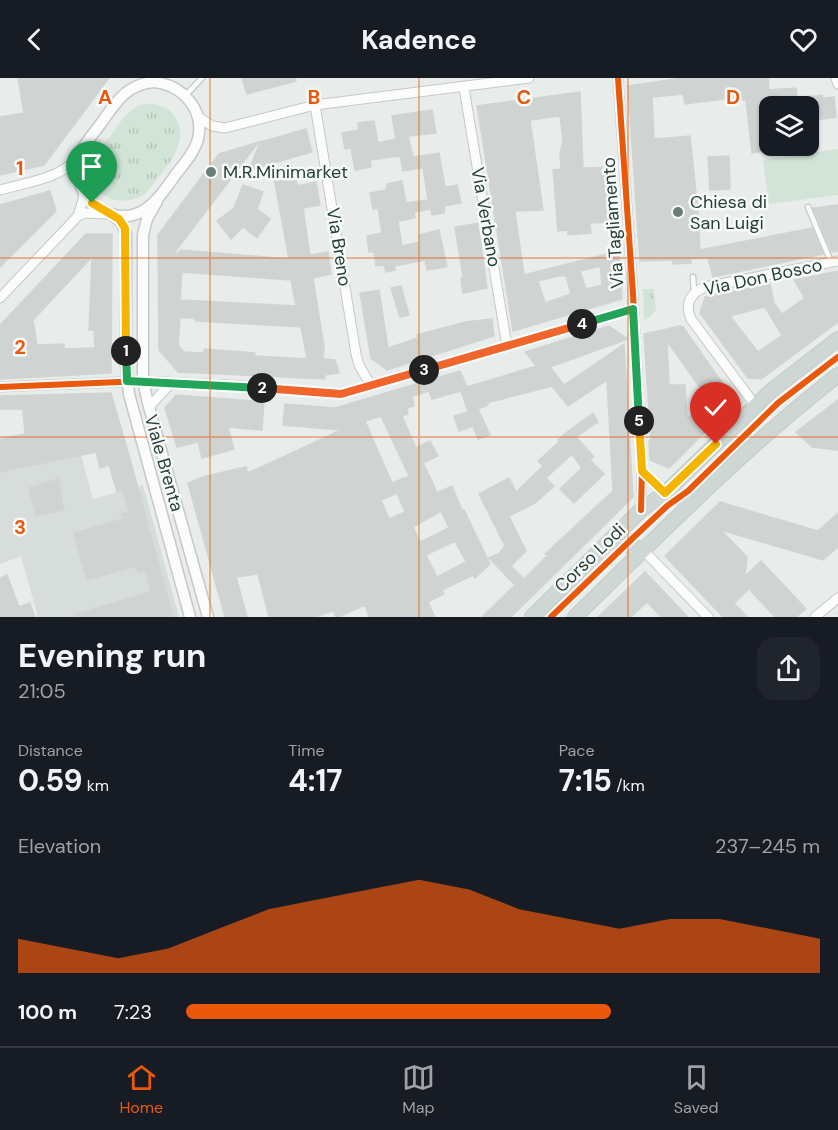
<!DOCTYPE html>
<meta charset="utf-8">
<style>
body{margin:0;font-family:"DM Sans",sans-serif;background:#20242c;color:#f1f3f6;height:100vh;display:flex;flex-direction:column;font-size:22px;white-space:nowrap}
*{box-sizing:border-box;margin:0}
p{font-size:20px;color:#9ea1a6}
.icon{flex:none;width:33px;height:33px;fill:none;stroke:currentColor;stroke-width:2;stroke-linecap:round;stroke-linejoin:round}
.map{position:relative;height:539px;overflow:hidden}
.side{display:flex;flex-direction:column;background:#171b24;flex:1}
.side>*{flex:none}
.controls{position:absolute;left:759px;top:18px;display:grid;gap:12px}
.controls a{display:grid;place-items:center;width:60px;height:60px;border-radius:12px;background:#171b24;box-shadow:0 2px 4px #0004;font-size:30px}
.pin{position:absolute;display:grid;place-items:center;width:51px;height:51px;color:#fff;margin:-62px -26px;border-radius:50% 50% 50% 0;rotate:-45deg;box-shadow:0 0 6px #0007}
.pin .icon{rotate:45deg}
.km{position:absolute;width:30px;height:30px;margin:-15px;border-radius:50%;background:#222;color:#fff;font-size:16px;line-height:30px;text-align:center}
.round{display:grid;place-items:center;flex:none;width:63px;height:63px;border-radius:18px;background:#20242c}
.overview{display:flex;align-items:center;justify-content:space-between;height:102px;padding:0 18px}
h1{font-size:33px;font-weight:700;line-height:45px}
.metrics{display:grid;grid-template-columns:repeat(3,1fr);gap:9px;height:102px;padding:6px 18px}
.metrics div{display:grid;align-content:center}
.metrics b{font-size:30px;font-weight:700}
.metrics small{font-size:16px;font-weight:400}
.metrics p{font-size:16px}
.chart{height:168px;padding:12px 18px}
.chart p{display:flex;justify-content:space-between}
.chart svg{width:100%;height:108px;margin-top:6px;fill:#ea580c;opacity:.7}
ul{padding:0 18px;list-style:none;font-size:20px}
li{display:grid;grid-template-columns:96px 72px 1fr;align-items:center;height:45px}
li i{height:15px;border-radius:8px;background:#ea580c}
header{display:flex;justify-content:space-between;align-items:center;height:78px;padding:0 18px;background:#171b24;font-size:27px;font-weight:700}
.dock{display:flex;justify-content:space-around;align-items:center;height:84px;border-top:2px solid #363941;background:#171b24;font-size:16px;color:#9ea1a6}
.dock a{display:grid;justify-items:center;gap:3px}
.dock .selected{color:#ea580c}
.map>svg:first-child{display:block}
</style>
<header><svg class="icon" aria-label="back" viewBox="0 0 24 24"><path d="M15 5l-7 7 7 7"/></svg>Kadence<svg class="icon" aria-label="heart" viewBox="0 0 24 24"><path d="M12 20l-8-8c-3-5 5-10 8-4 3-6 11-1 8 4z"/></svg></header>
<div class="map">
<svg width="838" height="539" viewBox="0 0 838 539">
<defs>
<pattern id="grass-tufts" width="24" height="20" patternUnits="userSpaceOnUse" patternTransform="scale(1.5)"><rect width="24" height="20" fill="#d2e4d7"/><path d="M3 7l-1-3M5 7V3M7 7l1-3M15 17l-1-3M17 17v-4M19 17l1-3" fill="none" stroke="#b4c5b9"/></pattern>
</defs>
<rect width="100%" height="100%" fill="#e8ecea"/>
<!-- built -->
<path fill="#d6ddda" d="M81,377L93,421L143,407L179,539H38L21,478L0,486V394Z"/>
<!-- grass -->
<path fill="url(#grass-tufts)" d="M144,26C155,26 166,27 173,36C195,63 162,93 147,114C125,132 88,121 93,89C94,75 106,64 114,53C122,41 129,31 144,26Z
M643,211H654L656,233L644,243Z"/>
<!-- pitch -->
<path fill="#d2e4d7" d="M838,71V117L769,126L763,82Z"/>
<!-- building -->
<path fill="#cfd3d1" stroke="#d0d5d3" stroke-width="1.5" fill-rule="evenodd" d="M18,0H109L44,87L0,97V39L24,35Z
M242,0H295L296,3L247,16Z
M683,0H768L769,12L796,10L797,20L822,17L823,20L834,19L836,39L808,43V28H764L768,58H770V72L752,75L746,22H742L740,19L685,26L683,16L652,19L654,61L690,58L698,134L700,172L812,150L823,176L713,199L708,180L690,181L691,185L673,186L672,182L640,183L628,8Z
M580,14L583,90L614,89L617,144L590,145L591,155L568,157V152L558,153L553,92L561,91L560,75L563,63L560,38L530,42L543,132L515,133L524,197L619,173L622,221L513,253L477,28ZM600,188L602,207L586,211L580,193ZM558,198H566L571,216L545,225L538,203Z
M432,32L436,55L408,58L413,79L439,75L445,109L457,107L461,125L445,128L444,135L432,137L431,131L414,134L415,140L398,143L402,168L420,164L419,157L439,152L447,189L427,192L425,182L394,188L395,192L386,194L384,187L376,188L374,174H369L367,158L382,155L378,130L373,131L370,115L386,112L387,106L402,103L406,125L428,122L423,90L403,93L400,78L370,82L371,89L355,92L351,70L345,71L342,55L359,52L358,45L374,43L378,65L396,61L392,38Z
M306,51L312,74L249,92L260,64Z
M259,64L234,96L223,99L230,102L174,175L176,176L181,172L289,181L274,100L295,96L297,108L316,104L320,127L303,130L310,177L328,174L331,196L313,200L324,269L323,281L335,282L339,295L325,297V301L178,294L159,272L158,157L219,76ZM182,194L291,202L296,228L180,222ZM180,240H193L196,243L301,249L307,281L254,278L255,275L204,271V275L184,274L178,267Z
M729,78L730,111L710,112L708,79Z
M243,107L263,114L257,131L270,141L257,160L243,149L231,161L217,143L234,130Z
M50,113L56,133L0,189V127Z
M838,127V173L832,174L813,130Z
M478,145L487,210L463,215L461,200L463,199L455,149Z
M86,156H112L111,295L0,301V247ZM92,179L89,252H94L95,270L64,271V266L37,267L33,242Z
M838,193V244L761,301L748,300L700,235L705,219L770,206L774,225L782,236L805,220L794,202ZM765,229L782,257L758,274L730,238Z
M401,208L409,237L400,239L391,210Z
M379,212L388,270L418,260L417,257L465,244L492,241L494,258L387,292L371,280L360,215Z
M609,248L628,261L550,289L564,307L624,266L633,419L511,539H482L515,507L489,480L500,475L505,468L479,416L509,400L516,414L543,388L538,383L559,364L558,362L567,354L593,335L598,344L576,359L594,379L590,382L604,396L574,425L560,411L582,390L572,376L546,400L554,408L535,425L509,438L526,473L511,488L524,501L547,478L545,476L613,413L607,302L568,328L552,308L487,325L488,327L478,331L490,357L478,361L473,348L459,353L454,338L468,334L461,313L432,321L429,313L412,318L414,328L407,330L408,336L402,338L416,370L430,363L438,378L423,385L431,401L437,415L452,408L462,432H464L490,486L475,500L473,497L442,512L444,516L428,524L435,539H369L365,527L338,539H336L333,533L315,539H269L258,496L236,499L247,539H225L188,405L206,398L246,389L248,395L341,352L283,347L285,326L335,330L460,293L467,309L536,288L525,274ZM381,338L409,398L392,405L365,343ZM397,415L405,434L389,441L381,422ZM441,433L449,450L420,464L413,449ZM455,463L466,484L437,499L426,477Z
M680,248L683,249L730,316L729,330L669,390L650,382L649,363L651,362L644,256ZM667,263L709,322L687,340L685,307H669Z
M111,315L132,388L173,539H76V536L151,514L145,492L138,494L136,488L87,502L74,455L123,441L121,436L129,434L123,413L117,414L109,387L100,390L96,374L0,394V361L25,356L23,331H0V318Z
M176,317L264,324L262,352L228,349L234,371L202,380L198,364L177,369L165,330Z
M838,322V372L812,369L796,354Z
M58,401L64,432L36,438L29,410Z
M720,424L818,453L838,435V469L823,482L721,452L747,479L745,498L761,483L806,531L796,539H775L749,511L734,525L747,539H723L665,478Z
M645,494L688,539H661L647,524L631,539H598Z
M7,497L19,529L30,525L35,539H0V500Z"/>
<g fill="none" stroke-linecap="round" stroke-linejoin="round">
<!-- service casing -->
<g stroke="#c5c9c7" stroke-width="7">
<path id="service" d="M185,18L202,0
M808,129L831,184
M693,199L694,214"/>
</g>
<!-- minor casing -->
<g stroke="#c5c9c7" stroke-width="11">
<path id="minor" d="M618,0L633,216L642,393L641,432
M836,0L838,6
M464,10L507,268
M315,27L356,276L359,287L371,308
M197,38L212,48L225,50L315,27L529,0
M0,112C27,104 64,101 80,76
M84,114L83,122L78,138L85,135L108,136
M0,220L78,138
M0,309L143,303L230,307L341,316L633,231
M755,327L691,241C684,225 691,215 705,209L838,183
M149,329L170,306
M642,393L665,415
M643,472L708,539
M815,539L838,520"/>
</g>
<!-- tertiary casing -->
<g stroke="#c5c9c7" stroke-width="13">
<path id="tertiary" d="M154,4C182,7 205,31 198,61C194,75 184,86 176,96C158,122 139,150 103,133C82,122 72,96 81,74C86,63 95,54 102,44C116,24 127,6 154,4Z
M157,123L147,141L143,157V303L149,329L208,539
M111,136L122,145L126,157V287L129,316L190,539"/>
</g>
<!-- primary casing -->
<g stroke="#c3cac8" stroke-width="16">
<path id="primary" d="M665,415L693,424
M611,462L643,472
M532,539L641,432L665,415L772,312L838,261
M575,539C660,456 744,370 838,297"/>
</g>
<!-- service -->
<use href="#service" stroke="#fcfcfc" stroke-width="4.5"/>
<!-- minor -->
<use href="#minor" stroke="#fcfcfc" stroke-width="9"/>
<!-- tertiary -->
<use href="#tertiary" stroke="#fcfcfc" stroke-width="10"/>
<!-- primary -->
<use href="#primary" stroke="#cfd7d4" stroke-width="14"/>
<!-- cycleway casing -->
<g stroke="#f7faf8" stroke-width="10">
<path id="cycleway" d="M618,0L633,216L642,393L641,432
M0,309L143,303L230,307L341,316L633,231
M551,539L635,458L667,428L688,413L778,325L838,279"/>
</g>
<!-- cycleway -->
<use href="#cycleway" stroke="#e8590c" stroke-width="6"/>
</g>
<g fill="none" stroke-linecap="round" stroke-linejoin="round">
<!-- split-1 casing -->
<g stroke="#fff" stroke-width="12">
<path id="split-1" d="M92,125L119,141L125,150L126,273"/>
</g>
<!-- split-2 casing -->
<g stroke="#fff" stroke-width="12">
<path id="split-2" d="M126,273L127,303L262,310"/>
</g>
<!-- split-3 casing -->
<g stroke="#fff" stroke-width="12">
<path id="split-3" d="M262,310L341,316L424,292"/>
</g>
<!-- split-4 casing -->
<g stroke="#fff" stroke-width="12">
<path id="split-4" d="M424,292L582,246"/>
</g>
<!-- split-5 casing -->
<g stroke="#fff" stroke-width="12">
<path id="split-5" d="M582,246L633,231L639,343"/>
</g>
<!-- split-6 casing -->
<g stroke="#fff" stroke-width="12">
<path id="split-6" d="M639,343L642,393L665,415L716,366"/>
</g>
<!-- split-1 -->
<use href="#split-1" stroke="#f5b400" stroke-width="8"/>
<!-- split-2 -->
<use href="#split-2" stroke="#22a559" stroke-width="8"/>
<!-- split-3 -->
<use href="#split-3" stroke="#f0652b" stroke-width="8"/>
<!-- split-4 -->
<use href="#split-4" stroke="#f0652b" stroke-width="8"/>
<!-- split-5 -->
<use href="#split-5" stroke="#22a559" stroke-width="8"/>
<!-- split-6 -->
<use href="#split-6" stroke="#f5b400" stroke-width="8"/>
</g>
<!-- grid -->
<path fill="none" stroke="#e8590c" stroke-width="1.5" stroke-opacity="0.55" d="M210,0V539M419,0V539M628,0V539M0,180H838M0,359H838"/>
<!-- markers -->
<g fill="#697c76" stroke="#f7faf8" stroke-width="2">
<circle cx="211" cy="94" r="6"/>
<circle cx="678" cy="134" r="6"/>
</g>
<g text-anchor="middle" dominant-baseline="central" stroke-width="5" stroke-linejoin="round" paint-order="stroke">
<!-- poi labels -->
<g font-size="18" fill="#254038" stroke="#f7faf8" text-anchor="start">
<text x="223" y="94">M.R.Minimarket</text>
<text x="690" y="124">Chiesa di<tspan x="690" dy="21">San Luigi</tspan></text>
</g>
<!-- street labels -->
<g font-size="18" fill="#254038" stroke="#f7faf8">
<text transform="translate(486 139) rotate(80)">Via Verbano</text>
<text transform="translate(613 145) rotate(-94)">Via Tagliamento</text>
<text transform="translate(339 169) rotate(81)">Via Breno</text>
<text transform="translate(763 199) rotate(-12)">Via Don Bosco</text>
<text transform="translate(164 385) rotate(74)">Viale Brenta</text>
<text transform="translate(590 480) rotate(-44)">Corso Lodi</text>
</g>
</g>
<g font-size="20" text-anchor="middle" font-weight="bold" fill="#e8590c" stroke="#f7faf8" stroke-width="5" stroke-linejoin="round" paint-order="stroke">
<text x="105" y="26">A</text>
<text x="314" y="26">B</text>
<text x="524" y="26">C</text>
<text x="733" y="26">D</text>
<text x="20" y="97">1</text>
<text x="20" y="276">2</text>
<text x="20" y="456">3</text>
</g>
</svg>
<div class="controls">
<a><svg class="icon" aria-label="layers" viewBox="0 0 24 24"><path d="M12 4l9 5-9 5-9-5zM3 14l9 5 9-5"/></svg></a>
</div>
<div class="pin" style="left:92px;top:125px;background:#1e9e55"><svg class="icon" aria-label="arrive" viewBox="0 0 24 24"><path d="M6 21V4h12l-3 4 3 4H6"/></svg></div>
<div class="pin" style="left:716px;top:366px;background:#d93025"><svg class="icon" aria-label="check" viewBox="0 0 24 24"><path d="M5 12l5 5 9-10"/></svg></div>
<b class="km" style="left:126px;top:273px">1</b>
<b class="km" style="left:262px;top:310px">2</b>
<b class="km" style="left:424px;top:292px">3</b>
<b class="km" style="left:582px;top:246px">4</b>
<b class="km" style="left:639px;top:343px">5</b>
</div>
<section class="side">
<div class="overview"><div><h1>Evening run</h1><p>21:05</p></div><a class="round"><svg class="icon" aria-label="share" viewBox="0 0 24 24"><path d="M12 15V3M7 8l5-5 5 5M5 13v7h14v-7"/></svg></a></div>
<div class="metrics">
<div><p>Distance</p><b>0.59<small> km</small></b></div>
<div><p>Time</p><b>4:17</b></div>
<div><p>Pace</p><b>7:15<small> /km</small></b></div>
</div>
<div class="chart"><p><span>Elevation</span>237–245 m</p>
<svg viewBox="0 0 160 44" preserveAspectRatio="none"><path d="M0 44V30L10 34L20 38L30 34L40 26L50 18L60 14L70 10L80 6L90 10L100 18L110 22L120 26L130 22L140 22L150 26L160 30V44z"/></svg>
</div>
<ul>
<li><b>100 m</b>7:23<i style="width:67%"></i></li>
</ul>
</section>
<nav class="dock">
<a class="selected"><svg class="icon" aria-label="home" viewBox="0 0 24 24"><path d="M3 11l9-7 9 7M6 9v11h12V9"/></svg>Home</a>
<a><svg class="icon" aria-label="map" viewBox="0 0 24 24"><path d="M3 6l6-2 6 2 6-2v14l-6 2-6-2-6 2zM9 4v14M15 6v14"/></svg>Map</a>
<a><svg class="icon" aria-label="saved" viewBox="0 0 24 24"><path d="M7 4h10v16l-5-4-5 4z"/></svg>Saved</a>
</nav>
